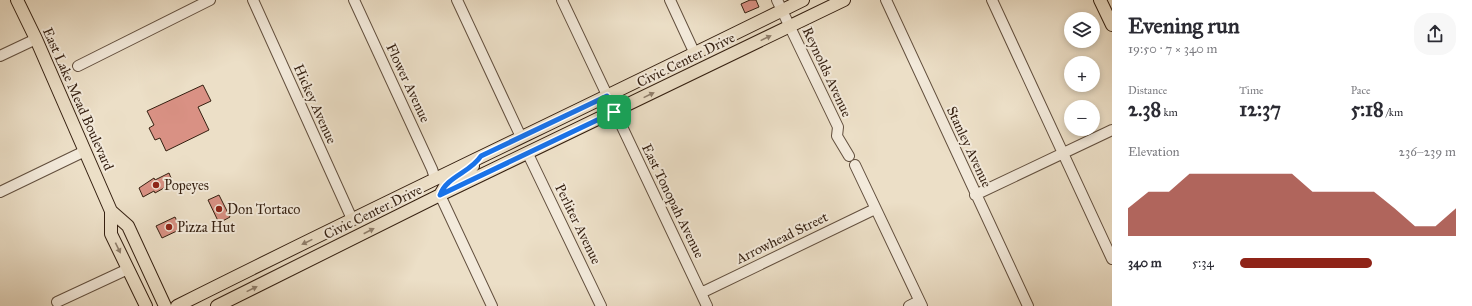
<!DOCTYPE html>
<meta charset="utf-8">
<style>
body{margin:0;font-family:"IM FELL Great Primer",serif;background:#f7f7f7;color:#2b2b33;height:100vh;display:flex;flex-direction:column;font-size:15px;white-space:nowrap}
*{box-sizing:border-box;margin:0}
p{font-size:13px;color:#7c7c81}
.icon{flex:none;width:22px;height:22px;fill:none;stroke:currentColor;stroke-width:2;stroke-linecap:round;stroke-linejoin:round}
.map{position:relative;flex:1;overflow:hidden}
.sheet{display:flex;flex-direction:column;background:#fff;width:360px}
.sheet>*{flex:none}
.tools{position:absolute;left:1064px;top:12px;display:grid;gap:8px}
.tools a{display:grid;place-items:center;width:36px;height:36px;border-radius:50%;background:#fff;box-shadow:0 2px 6px #0003;font-size:20px}
.pin{position:absolute;display:grid;place-items:center;width:34px;height:34px;color:#fff;margin:-17px;border-radius:8px;box-shadow:0 2px 6px #0006}
.round{display:grid;place-items:center;flex:none;width:42px;height:42px;border-radius:16px;background:#f7f7f7}
.overview{display:flex;align-items:center;justify-content:space-between;height:68px;padding:0 16px}
h1{font-size:22px;font-weight:800;line-height:30px}
.metrics{display:grid;grid-template-columns:repeat(3,1fr);gap:6px;height:68px;padding:4px 16px}
.metrics div{display:grid;align-content:center}
.metrics b{font-size:20px;font-weight:800}
.metrics small{font-size:11px;font-weight:400}
.metrics p{font-size:11px}
.chart{height:112px;padding:8px 16px}
.chart p{display:flex;justify-content:space-between}
.chart svg{width:100%;height:72px;margin-top:4px;fill:#8f2418;opacity:.7}
ul{padding:0 16px;list-style:none;font-size:13px}
li{display:grid;grid-template-columns:64px 48px 1fr;align-items:center;height:30px}
li i{height:10px;border-radius:5px;background:#8f2418}
main{display:flex;flex:1;min-height:0}
.map>svg:first-child{display:block}
</style>
<main>
<div class="map">
<svg width="1112" height="306" viewBox="0 0 1112 306">
<rect width="100%" height="100%" fill="#ecdfc7"/>
<filter id="stains"><feTurbulence type="fractalNoise" baseFrequency=".005" numOctaves="4"/><feColorMatrix values="0 0 0 0 .2 0 0 0 0 .09 0 0 0 0 .02 0 0 0 .5 -.17"/></filter>
<radialGradient id="worn" r=".72"><stop offset=".6" stop-color="#630" stop-opacity="0"/><stop offset="1" stop-color="#630" stop-opacity=".3"/></radialGradient>
<!-- building -->
<path fill="#d99184" stroke="#341f10" d="M750,0H756L759,7L745,13L741,4Z
M203,85L211,101L198,107L209,130L166,151L160,138L155,140L149,128L154,125L147,111Z
M169,173L173,183L155,193L154,191L143,197L139,188L154,178L155,180Z
M219,195L230,217L219,223L208,200Z
M175,217L181,229L162,238L156,226Z"/>
<g fill="none" stroke-linecap="round" stroke-linejoin="round">
<!-- minor casing -->
<g stroke="#624f3e" stroke-width="12">
<path id="minor" d="M253,0L352,219
M354,0L432,169L435,178
M457,0L521,137
M562,0L707,306
M670,0L695,54
M777,0L838,127L837,136L849,156
M886,0L1028,306
M992,0L1112,259
M0,56L36,39
M78,66L210,0
M528,154L601,306
M855,165L922,306
M0,192L85,151
M440,195L492,306
M975,195L1112,130
M701,293L875,209
M57,302L128,269
M909,306L919,301"/>
</g>
<!-- major casing -->
<g stroke="#341f10" stroke-width="14">
<path id="major" d="M17,0L36,39L111,211V234L146,306
M1100,0L1112,25
M440,195L447,183L473,166
M111,211L128,226L165,306
M177,306C384,202 595,103 803,0
M217,306L440,195L844,0"/>
</g>
<!-- minor -->
<use href="#minor" stroke="#f3eadb" stroke-width="10"/>
<!-- major -->
<use href="#major" stroke="#ecdfc7" stroke-width="12"/>
</g>
<!-- one-way arrows -->
<defs><path id="oneway-solid" d="M-6-.8H1V-3.2L6.5 0L1 3.2V.8H-6Z"/></defs>
<g fill="#907f6c">
<use href="#oneway-solid" transform="translate(766 38) rotate(-26)"/>
<use href="#oneway-solid" transform="translate(649 95) rotate(-26)"/>
<use href="#oneway-solid" transform="translate(369 231) rotate(-27)"/>
<use href="#oneway-solid" transform="translate(307 242) rotate(154)"/>
<use href="#oneway-solid" transform="translate(118 248) rotate(64)"/>
<use href="#oneway-solid" transform="translate(252 289) rotate(-26)"/>
</g>
<g fill="none" stroke-linecap="round" stroke-linejoin="round">
<!-- route casing -->
<g stroke="#fff" stroke-width="8">
<path id="route" d="M607,96L614,112L440,195C447,176 470,173 481,156Z"/>
</g>
<!-- route -->
<use href="#route" stroke="#1a73e8" stroke-width="5"/>
</g>
<!-- markers -->
<g fill="#8f2418" stroke="#f3eadb" stroke-width="1.5">
<circle cx="156" cy="185" r="4"/>
<circle cx="219" cy="209" r="4"/>
<circle cx="169" cy="227" r="4"/>
</g>
<g text-anchor="middle" dominant-baseline="central" stroke-width="4" stroke-linejoin="round" paint-order="stroke">
<!-- street labels -->
<g font-size="14" fill="#341f10" stroke="#f3eadb">
<text transform="translate(686 60) rotate(-26)">Civic Center Drive</text>
<text transform="translate(827 72) rotate(65)">Reynolds Avenue</text>
<text transform="translate(408 83) rotate(65)">Flower Avenue</text>
<text transform="translate(78 99) rotate(66)">East Lake Mead Boulevard</text>
<text transform="translate(315 104) rotate(66)">Hickey Avenue</text>
<text transform="translate(969 147) rotate(65)">Stanley Avenue</text>
<text transform="translate(673 201) rotate(64)">East Tonopah Avenue</text>
<text transform="translate(373 212) rotate(-26)">Civic Center Drive</text>
<text transform="translate(578 224) rotate(64)">Perliter Avenue</text>
<text transform="translate(782 238) rotate(-26)">Arrowhead Street</text>
</g>
<!-- poi labels -->
<g font-size="14" fill="#341f10" stroke="#f3eadb" text-anchor="start">
<text x="164" y="185">Popeyes</text>
<text x="227" y="209">Don Tortaco</text>
<text x="177" y="227">Pizza Hut</text>
</g>
</g>
<rect width="100%" height="100%" filter="url(#stains)"/>
<rect width="100%" height="100%" fill="url(#worn)"/>
</svg>
<div class="tools">
<a><svg class="icon" aria-label="layers" viewBox="0 0 24 24"><path d="M12 4l9 5-9 5-9-5zM3 14l9 5 9-5"/></svg></a>
<a>+</a>
<a>−</a>
</div>
<div class="pin" style="left:614px;top:112px;background:#1e9e55"><svg class="icon" aria-label="arrive" viewBox="0 0 24 24"><path d="M6 21V4h12l-3 4 3 4H6"/></svg></div>
</div>
<section class="sheet">
<div class="overview"><div><h1>Evening run</h1><p>19:50 · 7 × 340 m</p></div><a class="round"><svg class="icon" aria-label="share" viewBox="0 0 24 24"><path d="M12 15V3M7 8l5-5 5 5M5 13v7h14v-7"/></svg></a></div>
<div class="metrics">
<div><p>Distance</p><b>2.38<small> km</small></b></div>
<div><p>Time</p><b>12:37</b></div>
<div><p>Pace</p><b>5:18<small> /km</small></b></div>
</div>
<div class="chart"><p><span>Elevation</span>236–239 m</p>
<svg viewBox="0 0 160 44" preserveAspectRatio="none"><path d="M0 44V27L10 17L20 17L30 6L40 6L50 6L60 6L70 6L80 6L90 17L100 17L110 17L120 17L130 27L140 38L150 38L160 27V44z"/></svg>
</div>
<ul>
<li><b>340 m</b>5:34<i style="width:61%"></i></li>
</ul>
</section>
</main>
